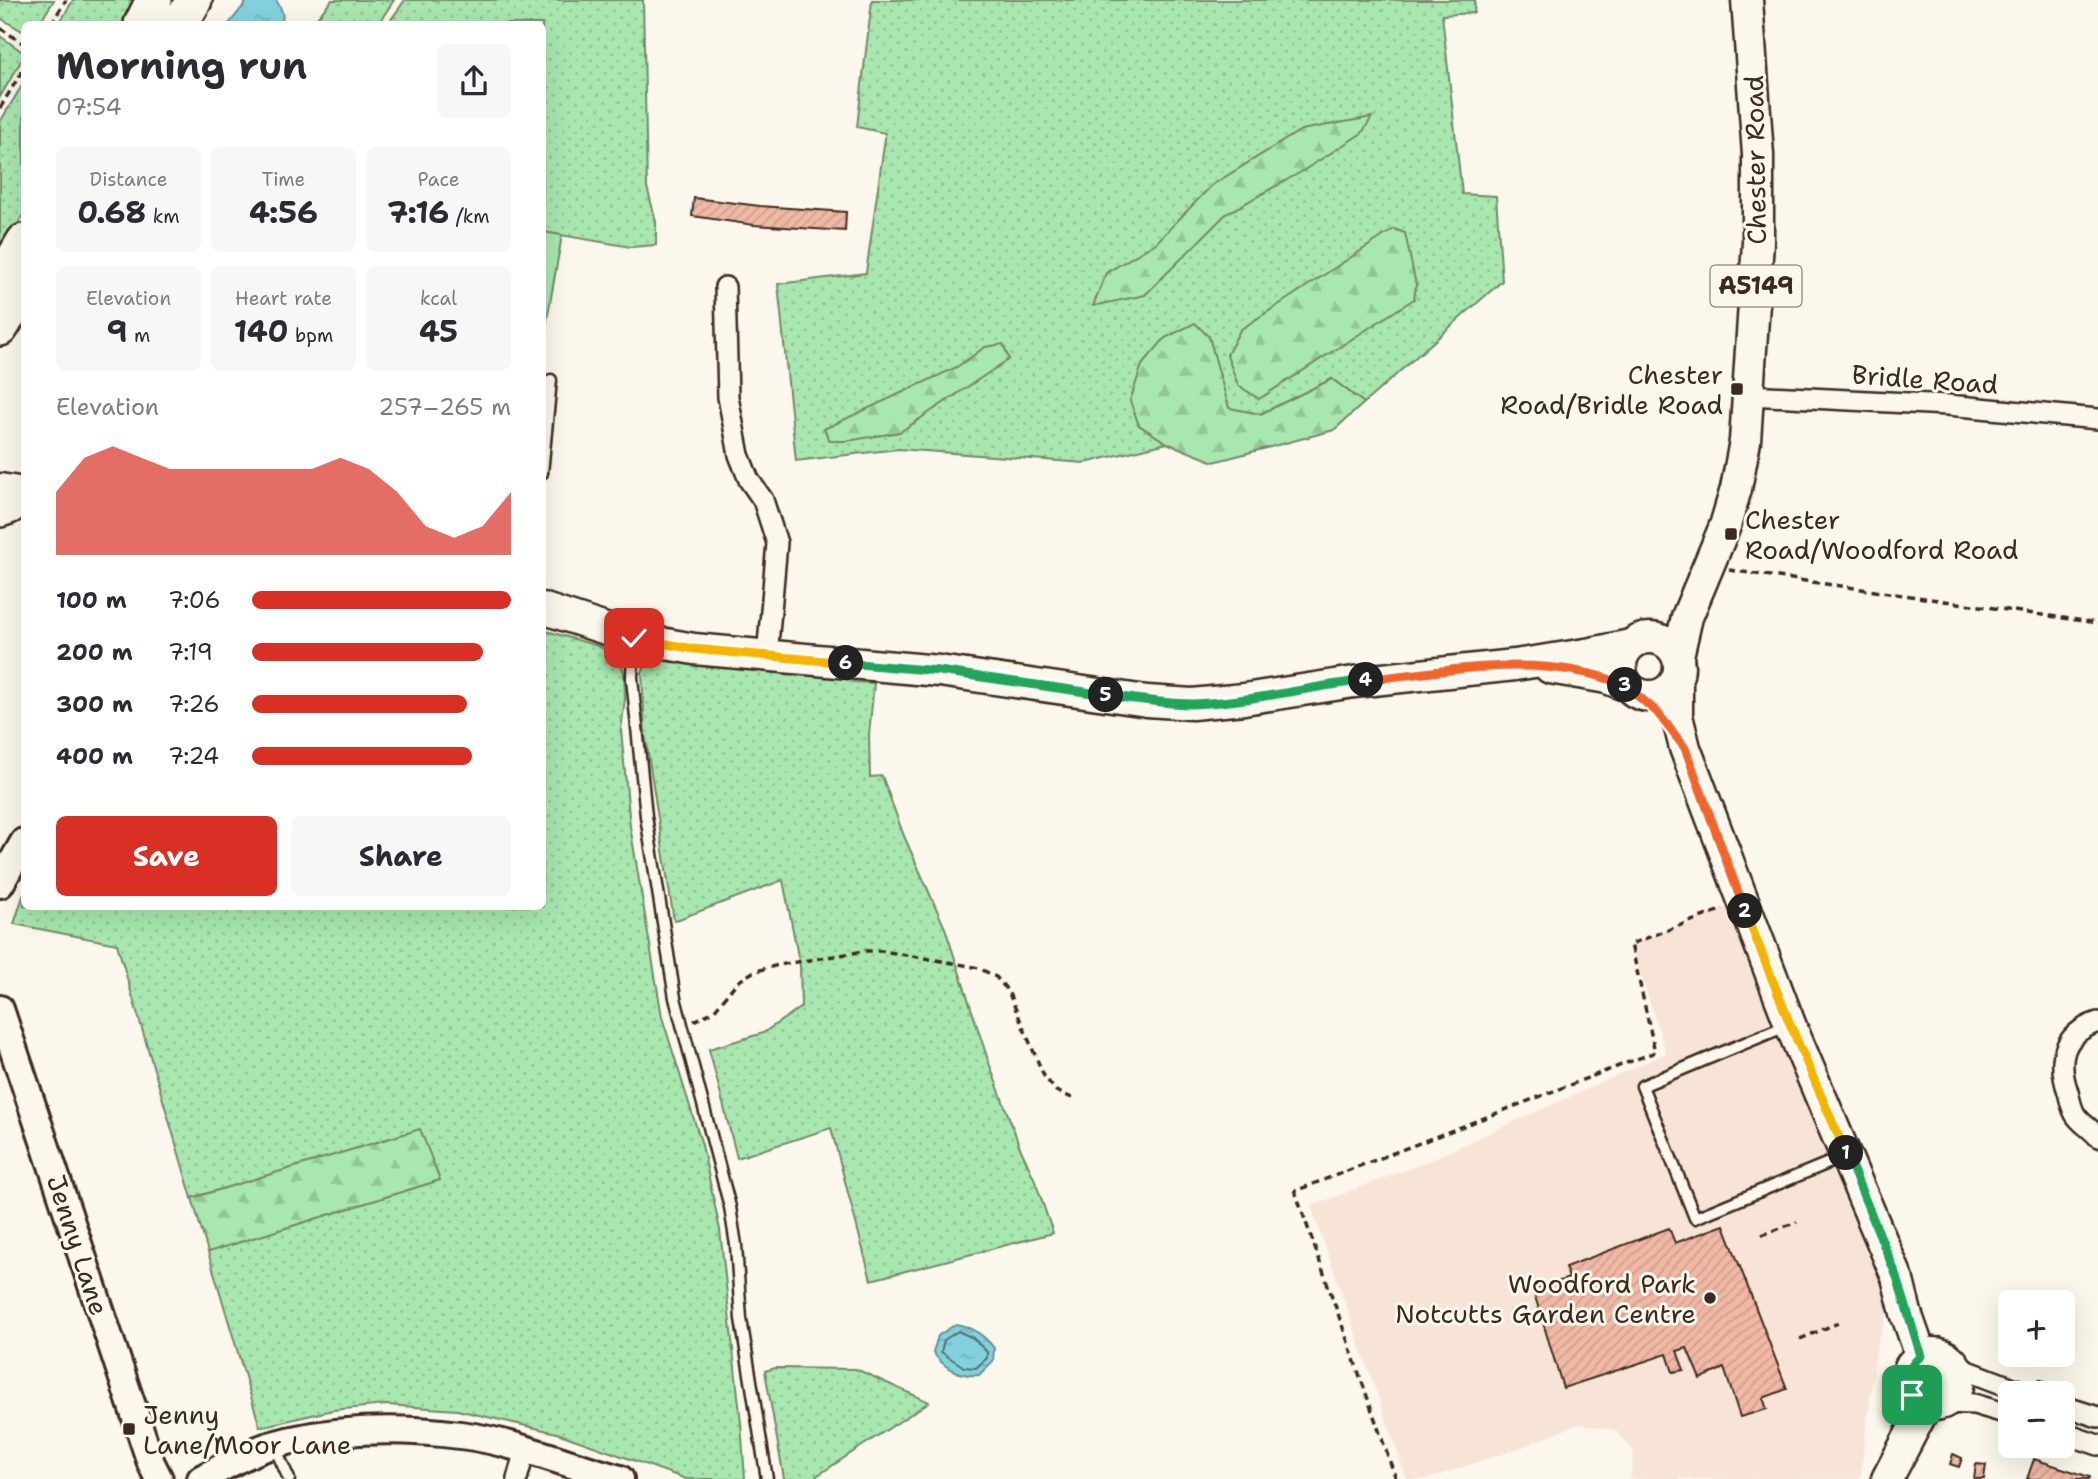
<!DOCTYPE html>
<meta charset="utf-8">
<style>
body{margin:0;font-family:"Shantell Sans",sans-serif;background:#f7f7f7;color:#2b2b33;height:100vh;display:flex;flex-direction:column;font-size:26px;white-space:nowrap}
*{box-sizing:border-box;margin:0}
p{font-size:23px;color:#7c7c81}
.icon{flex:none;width:38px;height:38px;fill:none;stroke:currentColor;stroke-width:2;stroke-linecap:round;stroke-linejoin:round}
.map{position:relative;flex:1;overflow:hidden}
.panel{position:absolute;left:21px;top:21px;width:525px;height:889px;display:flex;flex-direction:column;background:#fff;border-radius:10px;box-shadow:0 7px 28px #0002}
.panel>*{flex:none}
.fabs{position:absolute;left:1998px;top:1290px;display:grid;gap:14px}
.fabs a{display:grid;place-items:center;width:77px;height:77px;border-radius:10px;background:#fff;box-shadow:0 7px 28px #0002;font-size:35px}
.pin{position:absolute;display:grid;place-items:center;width:60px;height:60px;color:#fff;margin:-30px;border-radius:14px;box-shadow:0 4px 10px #0006}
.km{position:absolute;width:35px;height:35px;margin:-18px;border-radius:50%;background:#222;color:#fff;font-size:19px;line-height:35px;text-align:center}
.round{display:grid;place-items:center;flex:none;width:74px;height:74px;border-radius:10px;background:#f7f7f7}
.head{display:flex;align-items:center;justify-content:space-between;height:119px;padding:0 35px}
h1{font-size:38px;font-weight:700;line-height:52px}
.metrics{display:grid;grid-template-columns:repeat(3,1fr);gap:10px;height:119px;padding:7px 35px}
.metrics div{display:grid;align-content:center;border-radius:10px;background:#f7f7f7;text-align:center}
.metrics b{font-size:30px;font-weight:700}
.metrics small{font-size:19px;font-weight:400}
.metrics p{font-size:19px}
.chart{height:196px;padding:14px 35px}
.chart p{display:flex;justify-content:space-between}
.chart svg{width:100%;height:126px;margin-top:7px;fill:#d93025;opacity:.7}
.action{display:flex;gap:14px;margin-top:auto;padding:14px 35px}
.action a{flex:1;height:80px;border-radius:10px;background:#d93025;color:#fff;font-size:28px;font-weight:700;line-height:80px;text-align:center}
.action a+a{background:#f7f7f7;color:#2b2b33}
ul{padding:0 35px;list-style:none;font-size:23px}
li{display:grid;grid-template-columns:112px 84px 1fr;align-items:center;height:52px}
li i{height:18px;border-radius:9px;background:#d93025}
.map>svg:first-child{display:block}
</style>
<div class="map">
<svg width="2098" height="1479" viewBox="0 0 2098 1479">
<defs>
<pattern id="green-dots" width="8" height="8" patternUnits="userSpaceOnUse" patternTransform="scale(1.75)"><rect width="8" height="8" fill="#a8e7af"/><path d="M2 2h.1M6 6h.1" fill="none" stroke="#92c696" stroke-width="1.8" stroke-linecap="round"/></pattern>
<pattern id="forest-firs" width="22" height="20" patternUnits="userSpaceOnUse" patternTransform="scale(1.75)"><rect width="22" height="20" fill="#a8e7af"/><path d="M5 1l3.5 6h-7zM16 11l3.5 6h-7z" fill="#92c696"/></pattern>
<pattern id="water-ripples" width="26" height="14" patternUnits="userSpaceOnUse" patternTransform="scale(1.75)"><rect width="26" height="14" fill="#82d2dd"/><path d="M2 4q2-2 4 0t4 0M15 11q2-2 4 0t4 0" fill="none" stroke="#71b4bd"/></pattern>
<pattern id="building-hatch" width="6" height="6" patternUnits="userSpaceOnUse" patternTransform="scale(1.75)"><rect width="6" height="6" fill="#f0b8a5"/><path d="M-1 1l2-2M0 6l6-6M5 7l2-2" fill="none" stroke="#cf9e8e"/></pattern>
</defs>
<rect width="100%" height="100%" fill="#fbf7ec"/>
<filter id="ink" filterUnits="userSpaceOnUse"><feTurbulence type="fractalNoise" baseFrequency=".0143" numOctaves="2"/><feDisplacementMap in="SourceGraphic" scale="14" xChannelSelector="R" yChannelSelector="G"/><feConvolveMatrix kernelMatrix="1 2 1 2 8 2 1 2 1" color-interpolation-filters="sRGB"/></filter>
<g filter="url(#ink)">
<!-- built -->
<path fill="#f8e4d7" d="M1732,905L1886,1278L1887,1314L1877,1345L1860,1479H1630L1634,1451L1615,1430L1578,1424L1520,1448L1427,1479H1407L1311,1206L1421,1164L1666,1053L1631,944Z"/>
<!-- green -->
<path fill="url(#green-dots)" stroke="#728866" stroke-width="2" d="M0,0H54L39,24H24V32L0,18Z
M73,0H141L128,24H59Z
M332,0H394L378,24H312Z
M405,0H643L647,187L656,222V245L631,247L543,232L542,24H388Z
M872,0H1475L1474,13L1442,15L1462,194L1496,196L1502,281L1364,403L1332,379L1260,414L1228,408L1209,337L1139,425L1167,443L1085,463L898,449L796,461L778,284L866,273L885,138V133L857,127Z
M0,36L24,53V56L0,97Z
M24,82V213L7,243L0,241V122Z
M543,630L598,646L613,653L621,663L624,673L625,699L621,730L630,826L662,1017L702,1145L720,1230L741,1423L745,1479H686L557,1433L457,1410L386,1405L333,1410L260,1427L208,1252L439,1180L420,1130L192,1198L117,944L14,924L24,893V906H542Z
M655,660L850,677L853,682L874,683L869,735L870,777L882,776L904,836L945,928L989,1063L1021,1150L1034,1178L1053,1233L871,1280L831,1128L737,1158L709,1049L763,1033L801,1007L800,966L783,880L674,921L645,734L642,672L647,664Z
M775,1368L856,1369L929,1402L812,1479H784L765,1371Z"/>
<!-- forest -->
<path fill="url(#forest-firs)" stroke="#728866" stroke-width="2" d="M1372,117L1362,133L1301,172L1226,214L1145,295L1093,306L1106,273L1156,243L1212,185L1301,130Z
M1394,229L1405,233L1416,285L1414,299L1259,399L1238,385L1227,355L1240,330Z
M1195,323L1209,337L1229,408L1260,414L1332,379L1364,403L1334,430L1214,462L1167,443L1139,425L1130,401L1142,365L1165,338Z
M1003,344L1009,359L900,432L847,441H830L824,429L957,367L985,347Z
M420,1129L440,1180L208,1252L192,1198Z"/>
<!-- pitch -->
<path fill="#a8e7af" stroke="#728866" stroke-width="2" d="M543,232L562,235L543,343L542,232Z"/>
<!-- water -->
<path fill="url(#water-ripples)" stroke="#668f91" stroke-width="2" d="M248,0H276C281,8 285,15 281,24H229Z
M956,1324C973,1327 984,1335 994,1348L993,1361L979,1375C961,1377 943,1368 933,1352L938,1336Z"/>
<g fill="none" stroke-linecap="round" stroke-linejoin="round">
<!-- shore -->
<path stroke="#576d6a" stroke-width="2" d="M958,1331L973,1338L987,1352V1358L976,1368L964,1367L941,1352L944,1340Z"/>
</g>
<!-- building -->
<path fill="url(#building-hatch)" stroke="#3b2a1e" stroke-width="2" d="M694,198L760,206L846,212L845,231L754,225L692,216Z
M1724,1225L1787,1389L1763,1398L1767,1409L1740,1417L1724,1368L1700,1379L1687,1348L1677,1351L1684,1370L1673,1372L1667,1354L1563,1388L1533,1290L1569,1278L1565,1267L1669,1228L1675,1243Z
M1953,1454L1962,1458L1959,1467L1950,1464Z
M2034,1459L2090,1477L2089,1479H2027Z
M1976,1464L1986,1465L1984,1479H1974Z"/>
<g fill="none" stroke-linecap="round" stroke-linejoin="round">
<!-- lane casing -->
<g stroke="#3b2a1e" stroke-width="15">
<path id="lane" d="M542,473L551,380
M633,642L632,678L646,816L675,998L730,1207L736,1245L741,1319L767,1479
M1788,1025L1642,1086L1695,1218L1843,1157
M274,1445L289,1479"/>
</g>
<!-- street casing -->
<g stroke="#3b2a1e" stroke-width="24">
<path id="street" d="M725,287L728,397L739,455L749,480L763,500L777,543L767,656
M1748,395L1948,405L2098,419
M2098,1022C2062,1034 2057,1060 2068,1092C2070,1099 2071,1107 2075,1114C2080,1123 2091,1128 2098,1137
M1955,1366L2026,1393
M1943,1403L1974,1404L2011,1415
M2063,1406L2098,1417
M2063,1433L2098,1445
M517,1479L525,1450"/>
</g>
<!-- secondary casing -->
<g stroke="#3b2a1e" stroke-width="32">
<path id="secondary" d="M0,884L24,842
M0,1009L151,1463L159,1479
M201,1479C222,1468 246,1453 269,1446C329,1428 398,1427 460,1435C513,1441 568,1465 620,1479"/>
</g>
<!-- primary casing -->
<g stroke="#3b2a1e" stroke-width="35">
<path id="primary" d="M0,489L24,493
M542,608L633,638L694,649L939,671L1147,701L1192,704L1244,699L1354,682L1515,665L1592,653L1631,645
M1621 667a29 29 0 1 1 58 0a29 29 0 1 1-58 0Z
M1678,656L1687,617L1725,526L1736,489L1745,441L1758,242V155L1747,0
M1550,668L1607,678L1627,686
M1677,681V716L1685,748L1790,1024L1897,1277L1906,1313L1921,1356
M1907 1379a26 26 0 1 1 52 0a26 26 0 1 1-52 0Z
M1887,1479L1926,1405"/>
</g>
<!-- highway casing -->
<g stroke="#3b2a1e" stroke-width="40">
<path id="highway" d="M142,24L154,0
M180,24L194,0
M0,283L24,242
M0,328L24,289
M0,509L9,506"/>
</g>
<!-- path -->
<path stroke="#3b2a1e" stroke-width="3.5" stroke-dasharray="7 5" stroke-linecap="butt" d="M51,24L66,0
M0,28L24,44
M0,108L24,68
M1729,570L2098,623
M694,1021L714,1011L736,983L753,972L778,965L865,951H883L959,964L979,968L996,977L1008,991L1044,1076L1056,1091L1072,1098
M1762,1235L1797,1222
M1939,1337L1960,1348
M1800,1339L1838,1323
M2038,1380L2061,1387
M1396,1479L1295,1191L1655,1052L1631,944L1723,909"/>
<!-- lane -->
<use href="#lane" stroke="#fbf7ec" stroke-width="10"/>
<!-- street -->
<use href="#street" stroke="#fbf7ec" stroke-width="19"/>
<!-- secondary -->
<use href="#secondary" stroke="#fbf7ec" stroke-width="26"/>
<!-- primary -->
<use href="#primary" stroke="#fbf7ec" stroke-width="30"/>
<!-- highway -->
<use href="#highway" stroke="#fbf7ec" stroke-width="35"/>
</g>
</g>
<g fill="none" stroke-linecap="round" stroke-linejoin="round" filter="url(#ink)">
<!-- split-1 casing -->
<g stroke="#fff" stroke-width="14">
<path id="split-1" d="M1846,1153L1897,1277L1921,1356C1907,1367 1905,1379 1912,1395"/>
</g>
<!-- split-2 casing -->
<g stroke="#fff" stroke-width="14">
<path id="split-2" d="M1745,911L1790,1024L1846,1153"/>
</g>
<!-- split-3 casing -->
<g stroke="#fff" stroke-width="14">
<path id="split-3" d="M1625,685L1657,712L1685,748L1745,911"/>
</g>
<!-- split-4 casing -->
<g stroke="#fff" stroke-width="14">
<path id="split-4" d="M1366,680C1451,671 1543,651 1625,685"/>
</g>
<!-- split-5 casing -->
<g stroke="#fff" stroke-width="14">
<path id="split-5" d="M1106,695C1135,699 1164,704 1193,704C1251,702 1308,687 1366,680"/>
</g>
<!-- split-6 casing -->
<g stroke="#fff" stroke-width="14">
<path id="split-6" d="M846,663L939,671L1106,695"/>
</g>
<!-- split-7 casing -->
<g stroke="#fff" stroke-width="14">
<path id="split-7" d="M634,638L694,649L846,663"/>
</g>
<!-- split-1 -->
<use href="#split-1" stroke="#22a559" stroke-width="9"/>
<!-- split-2 -->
<use href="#split-2" stroke="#f5b400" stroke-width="9"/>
<!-- split-3 -->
<use href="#split-3" stroke="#f0652b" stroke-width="9"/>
<!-- split-4 -->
<use href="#split-4" stroke="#f0652b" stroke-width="9"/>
<!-- split-5 -->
<use href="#split-5" stroke="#22a559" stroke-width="9"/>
<!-- split-6 -->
<use href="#split-6" stroke="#22a559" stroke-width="9"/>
<!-- split-7 -->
<use href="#split-7" stroke="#f5b400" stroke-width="9"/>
</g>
<!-- markers -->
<g fill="#3b2a1e" stroke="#fbf7ec" stroke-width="2.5">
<rect x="1730" y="382" width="14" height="14" rx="3.5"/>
<rect x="1724" y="527" width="14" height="14" rx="3.5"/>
<circle cx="1710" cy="1298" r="7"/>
<rect x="122" y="1422" width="14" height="14" rx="3.5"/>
</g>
<g text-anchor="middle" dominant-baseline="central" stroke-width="6" stroke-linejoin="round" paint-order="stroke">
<!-- shield labels -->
<rect fill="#fbf7ec" stroke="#75685c" stroke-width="2" x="1710.5" y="265.5" width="91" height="41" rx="5"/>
<g font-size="24" font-weight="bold" fill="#3b2a1e">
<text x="1756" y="286">A5149</text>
</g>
<!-- street labels -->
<g font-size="26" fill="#3b2a1e" stroke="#fbf7ec">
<text transform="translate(1755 160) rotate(-91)">Chester Road</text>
<text transform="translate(1925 379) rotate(4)">Bridle Road</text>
<text transform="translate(78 1245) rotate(72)">Jenny Lane</text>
</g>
<!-- poi labels -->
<g font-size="26" fill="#3b2a1e" stroke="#fbf7ec" text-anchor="end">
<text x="1723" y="374">Chester<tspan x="1723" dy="30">Road/Bridle Road</tspan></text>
<text x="1745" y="519" text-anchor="start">Chester<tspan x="1745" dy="30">Road/Woodford Road</tspan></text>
<text x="1696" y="1283">Woodford Park<tspan x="1696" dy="30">Notcutts Garden Centre</tspan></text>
<text x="143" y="1414" text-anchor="start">Jenny<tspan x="143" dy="30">Lane/Moor Lane</tspan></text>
</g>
</g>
</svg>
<div class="fabs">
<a>+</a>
<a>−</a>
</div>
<div class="pin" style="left:1912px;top:1395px;background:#1e9e55"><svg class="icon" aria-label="arrive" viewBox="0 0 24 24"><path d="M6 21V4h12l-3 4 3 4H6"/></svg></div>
<div class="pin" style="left:634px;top:638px;background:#d93025"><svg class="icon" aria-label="check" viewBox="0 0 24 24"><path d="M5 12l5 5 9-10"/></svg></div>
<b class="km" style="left:1846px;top:1153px">1</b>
<b class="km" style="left:1745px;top:911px">2</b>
<b class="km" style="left:1625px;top:685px">3</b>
<b class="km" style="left:1366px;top:680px">4</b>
<b class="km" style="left:1106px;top:695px">5</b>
<b class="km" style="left:846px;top:663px">6</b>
<section class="panel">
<div class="head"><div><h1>Morning run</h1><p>07:54</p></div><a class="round"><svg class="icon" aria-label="share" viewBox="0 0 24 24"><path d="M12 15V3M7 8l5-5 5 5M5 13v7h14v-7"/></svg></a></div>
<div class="metrics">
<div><p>Distance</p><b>0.68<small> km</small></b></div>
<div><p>Time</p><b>4:56</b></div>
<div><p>Pace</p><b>7:16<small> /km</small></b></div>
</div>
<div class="metrics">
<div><p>Elevation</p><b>9<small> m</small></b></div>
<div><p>Heart rate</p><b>140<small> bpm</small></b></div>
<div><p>kcal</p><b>45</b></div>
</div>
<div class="chart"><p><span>Elevation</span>257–265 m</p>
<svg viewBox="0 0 160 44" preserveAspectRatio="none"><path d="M0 44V22L10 10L20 6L30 10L40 14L50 14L60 14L70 14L80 14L90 14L100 10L110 14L120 22L130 34L140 38L150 34L160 22V44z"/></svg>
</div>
<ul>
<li><b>100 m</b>7:06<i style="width:100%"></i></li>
<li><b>200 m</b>7:19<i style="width:89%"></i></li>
<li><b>300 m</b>7:26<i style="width:83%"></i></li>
<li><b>400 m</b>7:24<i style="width:85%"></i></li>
</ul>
<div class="action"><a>Save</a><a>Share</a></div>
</section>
</div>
